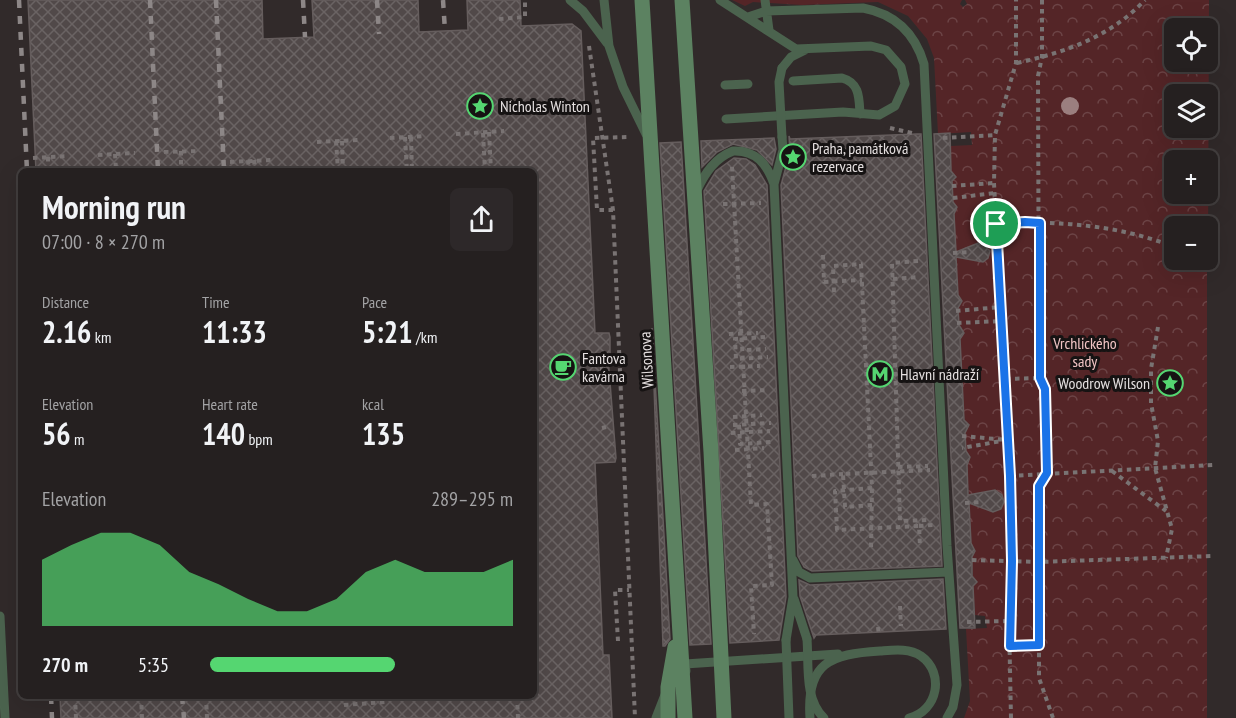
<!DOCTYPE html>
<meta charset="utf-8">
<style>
body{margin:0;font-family:"PT Sans Narrow",sans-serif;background:#2d2829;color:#f1f3f6;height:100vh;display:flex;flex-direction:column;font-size:22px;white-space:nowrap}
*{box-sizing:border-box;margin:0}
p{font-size:20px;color:#a3a3a5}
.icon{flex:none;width:33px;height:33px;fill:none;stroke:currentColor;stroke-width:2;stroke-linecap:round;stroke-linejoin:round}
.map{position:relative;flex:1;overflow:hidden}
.sheet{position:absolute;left:18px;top:168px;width:519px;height:531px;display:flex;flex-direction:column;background:#252020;border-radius:9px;box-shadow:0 6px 24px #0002,0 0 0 2px #423e3e}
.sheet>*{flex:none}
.tools{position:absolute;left:1164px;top:18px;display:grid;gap:12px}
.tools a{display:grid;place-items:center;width:54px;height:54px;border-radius:9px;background:#252020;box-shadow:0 6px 24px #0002,0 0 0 2px #423e3e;font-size:30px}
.pin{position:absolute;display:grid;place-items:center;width:51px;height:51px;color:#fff;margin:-26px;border:3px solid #fff;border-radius:50%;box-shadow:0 2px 6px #0007}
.round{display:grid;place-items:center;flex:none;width:63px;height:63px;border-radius:9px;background:#2d2829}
.head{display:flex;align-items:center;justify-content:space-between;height:102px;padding:0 24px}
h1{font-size:33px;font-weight:600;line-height:45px}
.stats{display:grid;grid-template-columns:repeat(3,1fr);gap:9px;height:102px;padding:6px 24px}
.stats div{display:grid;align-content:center}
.stats b{font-size:30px;font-weight:600}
.stats small{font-size:16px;font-weight:400}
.stats p{font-size:16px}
.chart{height:168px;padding:12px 24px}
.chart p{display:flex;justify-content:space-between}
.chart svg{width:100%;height:108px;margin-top:6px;fill:#55d671;opacity:.7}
ul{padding:0 24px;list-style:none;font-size:20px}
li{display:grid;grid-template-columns:96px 72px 1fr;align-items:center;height:45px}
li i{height:15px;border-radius:8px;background:#55d671}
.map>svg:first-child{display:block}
</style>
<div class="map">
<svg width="1236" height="718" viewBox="0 0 1236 718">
<defs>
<pattern id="park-crowns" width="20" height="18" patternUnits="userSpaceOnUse" patternTransform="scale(1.5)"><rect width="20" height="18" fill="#542527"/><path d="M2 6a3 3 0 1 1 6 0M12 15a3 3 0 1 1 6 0" fill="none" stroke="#6c4446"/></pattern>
<pattern id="building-cross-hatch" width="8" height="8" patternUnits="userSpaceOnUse" patternTransform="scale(1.5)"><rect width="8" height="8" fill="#514949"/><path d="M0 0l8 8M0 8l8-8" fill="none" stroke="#6a6363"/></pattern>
</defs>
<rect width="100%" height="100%" fill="#312a2a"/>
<!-- park -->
<path fill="url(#park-crowns)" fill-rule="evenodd" d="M732,0H962L960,4L963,7L967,4L965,0H1209L1208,256V226H1174V260H1207V718H964L970,701L966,629L987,628L985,616L975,615L973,585L976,582L973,578L971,554L975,551L971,547L967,461L970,457L966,454L960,336L963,333L960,329L958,305L962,301L958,298L953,212L957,208L953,204L952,180L955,176L951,173L950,146L972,145L971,132L938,134L934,58L927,39L908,16L878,2L802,5L753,2L745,6ZM1174,28H1208V62H1174ZM1174,94H1208V128H1174ZM1174,160H1208V194H1174Z"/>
<!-- building -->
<path fill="url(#building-cross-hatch)" stroke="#655d5d" stroke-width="1.5" d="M28,0H262L263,39L314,37L312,0H418L419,32L468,30L467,0H520L521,26L572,24L581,31L595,333H609L610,337V357H608L616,458L615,462L595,463L603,655H609L612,718H61L60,696H534V171H36Z
M950,133L951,171L956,177L952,181L953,202L957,207L954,214L956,252L981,242L990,251L988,258L983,262L956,257L958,295L962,301L958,308L959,325L964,333L960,339L964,420L969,425L965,433L966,451L970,457L967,465L968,495L995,490L1002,495L1004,502L1001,509L993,512L969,503L971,543L975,551L972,557V576L977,582L973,586L975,628H960L934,134Z
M917,134H921L942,566L812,571L804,567L798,556L781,185L790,152L789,136L790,139Z
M774,138L776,149L772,165L757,150L733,144L717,152L702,167L701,141Z
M681,142L711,644L690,645L660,143Z
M734,158L746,159L755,165L767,185L786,597L779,640L730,643L704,191L716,171Z
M652,328L670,639L665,646H663Z
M943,579L946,629L816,635L814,638L800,596L799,580L810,585Z"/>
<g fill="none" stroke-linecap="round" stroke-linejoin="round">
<!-- path -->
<path stroke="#797373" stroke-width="4" stroke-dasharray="4.5 4.5" stroke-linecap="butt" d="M1042,0V57L1038,76L1039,378L1045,389L1047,473L1039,486V678L1053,718
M499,19L525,17V0
M589,46L613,210L635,718
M1017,63C1066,52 1110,37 1145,0
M890,128L912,133
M489,132L491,171
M483,133L485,171
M456,134L504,131
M405,137L407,171
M411,137L412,171
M390,138L426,136
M943,138L995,135
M336,141L338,171
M342,141L343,171
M317,142L360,140
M181,151V171
M164,152L200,151
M115,154L116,171
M98,155L135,153
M48,157V171
M33,158L69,156
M248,160L249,171
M254,160L255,171
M230,162L271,160
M732,167L751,505L767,504L772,585L751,586L754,634
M952,186L994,183
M953,198L995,193
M723,204L761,203
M613,210H597L593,138L630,137
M996,224C1055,220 1120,225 1174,247
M953,253L970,252
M823,255L824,282L862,280
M1203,260L1213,263
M918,261L892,263L900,521L930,520
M893,279L919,277
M834,292L833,266L861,264L872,488L871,549
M956,311L1001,307
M957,323L1002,321
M1158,327L1151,369V403L1158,441L1155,468L1172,529L1166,558
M729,334L758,333
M765,337L735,339L736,359L768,357
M747,350L766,349
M730,367L760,366
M600,368H603
M1006,379L1039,378
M742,391L768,390
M733,417L762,415
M733,425L771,423
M739,425L740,444L771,442
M602,428L606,427
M731,433L770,431
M962,436L1007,440L962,448
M735,450L764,448
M898,467L928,466
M1112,471L1166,511
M812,476L843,474
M1010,476L1213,465
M872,488L835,491L837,530L919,526L920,546
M965,503L983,502
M872,505L845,507L843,474L930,470
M919,526L933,525
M972,560L1039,562L1213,556
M900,606L901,626
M967,622L1009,621
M878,627L879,636
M618,641L615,590H629
M1010,646L1039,645
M75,696L76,718
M141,696L142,718
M206,696L207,718
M356,696L357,704
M363,696L364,703
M369,696V703
M517,696L518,718
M416,699L452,698
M344,705L386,702
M1011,718L1009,621L1012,561L1010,476L994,183L995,135L1016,63V0"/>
<!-- service -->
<path stroke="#4b634e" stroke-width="9" d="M570,0L583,11L607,43
M604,0L609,46L623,87L646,134
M720,0L796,49L871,46L886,50L901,67L905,84L895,106L879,115L843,112L726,119
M765,0L769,30
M748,17L766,11L863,8C895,14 915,33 924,64L947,546L957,685L953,707L947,718
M782,68L791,57L805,50
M793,81L842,78C860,83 859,98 860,114
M725,85L748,84
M774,184L783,150L782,137
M697,190C705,173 715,158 733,151C756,150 767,164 774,184L793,597L786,640
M793,560L799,572L810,578L948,572
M794,599L807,639
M0,616L5,718
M686,671L685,664L838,654
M656,718L665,695
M810,718C806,663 830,654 880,651C894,650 909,648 921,656C945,673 938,711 909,718"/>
<!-- secondary -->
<path stroke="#5c8261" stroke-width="15" d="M642,0L685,718
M682,0L711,452L724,718
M668,718V687L675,647"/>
<!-- rail -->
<path stroke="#8d8787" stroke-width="4.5" stroke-dasharray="8 8" stroke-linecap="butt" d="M19,0L27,171
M150,0L158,171
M216,0L224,171
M303,0L305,37
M377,0L379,34
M443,0L445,31
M51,696L52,718
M182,696L184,718"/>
<!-- service-bridge -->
<path stroke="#4b634e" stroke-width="9" d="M782,68L779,82L782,137
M807,639C809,665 804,699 824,718
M786,640L789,718"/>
</g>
<!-- trees -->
<circle fill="#9b7f7f" cx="1070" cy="106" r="9"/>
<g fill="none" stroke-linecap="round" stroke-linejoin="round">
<!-- route casing -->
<g stroke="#fff" stroke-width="12">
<path id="route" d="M1025,222L1040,223V378L1045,389L1047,473L1039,486V645L1010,646L1012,561L1010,476L996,224Z"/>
</g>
<!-- route -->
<use href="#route" stroke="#1a73e8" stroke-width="8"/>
</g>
<!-- icons -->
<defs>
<g id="sight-ring" transform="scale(1.35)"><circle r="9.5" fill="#161313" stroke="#55d671" stroke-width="1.5"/><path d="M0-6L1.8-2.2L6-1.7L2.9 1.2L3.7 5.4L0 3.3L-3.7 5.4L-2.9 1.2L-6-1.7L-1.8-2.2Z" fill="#55d671"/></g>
<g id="cafe-ring" transform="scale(1.35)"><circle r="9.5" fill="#161313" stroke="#55d671" stroke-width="1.5"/><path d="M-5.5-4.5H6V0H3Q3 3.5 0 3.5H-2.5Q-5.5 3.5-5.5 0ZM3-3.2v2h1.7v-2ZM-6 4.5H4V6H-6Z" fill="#55d671"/></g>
<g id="metro-ring" transform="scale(1.35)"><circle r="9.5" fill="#161313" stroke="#55d671" stroke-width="1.5"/><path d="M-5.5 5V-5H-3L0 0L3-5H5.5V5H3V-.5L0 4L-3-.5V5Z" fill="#55d671"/></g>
</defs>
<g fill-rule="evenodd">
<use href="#sight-ring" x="480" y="106"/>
<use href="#sight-ring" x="793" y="157"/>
<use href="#cafe-ring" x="563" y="367"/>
<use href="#metro-ring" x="880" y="374"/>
<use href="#sight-ring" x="1170" y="383"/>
</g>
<g text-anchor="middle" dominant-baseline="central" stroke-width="6" stroke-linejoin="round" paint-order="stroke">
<!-- poi labels -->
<g font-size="16" fill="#e5e0e0" stroke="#161313" text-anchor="start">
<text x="500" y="106">Nicholas Winton</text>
<text x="812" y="148">Praha, památková<tspan x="812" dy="18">rezervace</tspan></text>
<text x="582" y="358">Fantova<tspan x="582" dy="18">kavárna</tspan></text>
<text x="900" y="374">Hlavní nádraží</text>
<text x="1150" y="383" text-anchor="end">Woodrow Wilson</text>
</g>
<!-- park labels -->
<g font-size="16" fill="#f1c4c4" stroke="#161313">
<text x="1085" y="343">Vrchlického<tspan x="1085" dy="18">sady</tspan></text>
</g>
<!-- street labels -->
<g font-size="16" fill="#e5e0e0" stroke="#161313">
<text transform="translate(646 360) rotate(-93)">Wilsonova</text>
</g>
</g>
</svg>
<div class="tools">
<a><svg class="icon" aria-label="locate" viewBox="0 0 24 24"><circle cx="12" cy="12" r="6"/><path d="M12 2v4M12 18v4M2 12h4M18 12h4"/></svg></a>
<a><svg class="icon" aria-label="layers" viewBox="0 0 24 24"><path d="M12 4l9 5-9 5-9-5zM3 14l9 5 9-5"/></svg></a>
<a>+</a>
<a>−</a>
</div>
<div class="pin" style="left:996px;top:224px;background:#1e9e55"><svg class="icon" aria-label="arrive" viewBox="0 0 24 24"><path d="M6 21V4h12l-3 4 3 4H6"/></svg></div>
<section class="sheet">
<div class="head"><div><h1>Morning run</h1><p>07:00 · 8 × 270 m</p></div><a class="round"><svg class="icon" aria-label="share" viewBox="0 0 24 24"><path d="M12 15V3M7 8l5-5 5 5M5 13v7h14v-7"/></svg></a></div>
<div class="stats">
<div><p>Distance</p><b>2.16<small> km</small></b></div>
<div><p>Time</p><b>11:33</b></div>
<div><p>Pace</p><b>5:21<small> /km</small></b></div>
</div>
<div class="stats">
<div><p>Elevation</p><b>56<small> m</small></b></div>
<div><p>Heart rate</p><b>140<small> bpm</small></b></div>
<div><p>kcal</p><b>135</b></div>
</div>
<div class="chart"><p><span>Elevation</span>289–295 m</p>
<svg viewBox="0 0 160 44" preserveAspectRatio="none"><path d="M0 44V17L10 11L20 6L30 6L40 11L50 22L60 27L70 33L80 38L90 38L100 33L110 22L120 17L130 22L140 22L150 22L160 17V44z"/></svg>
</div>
<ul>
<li><b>270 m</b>5:35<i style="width:61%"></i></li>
</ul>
</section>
</div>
